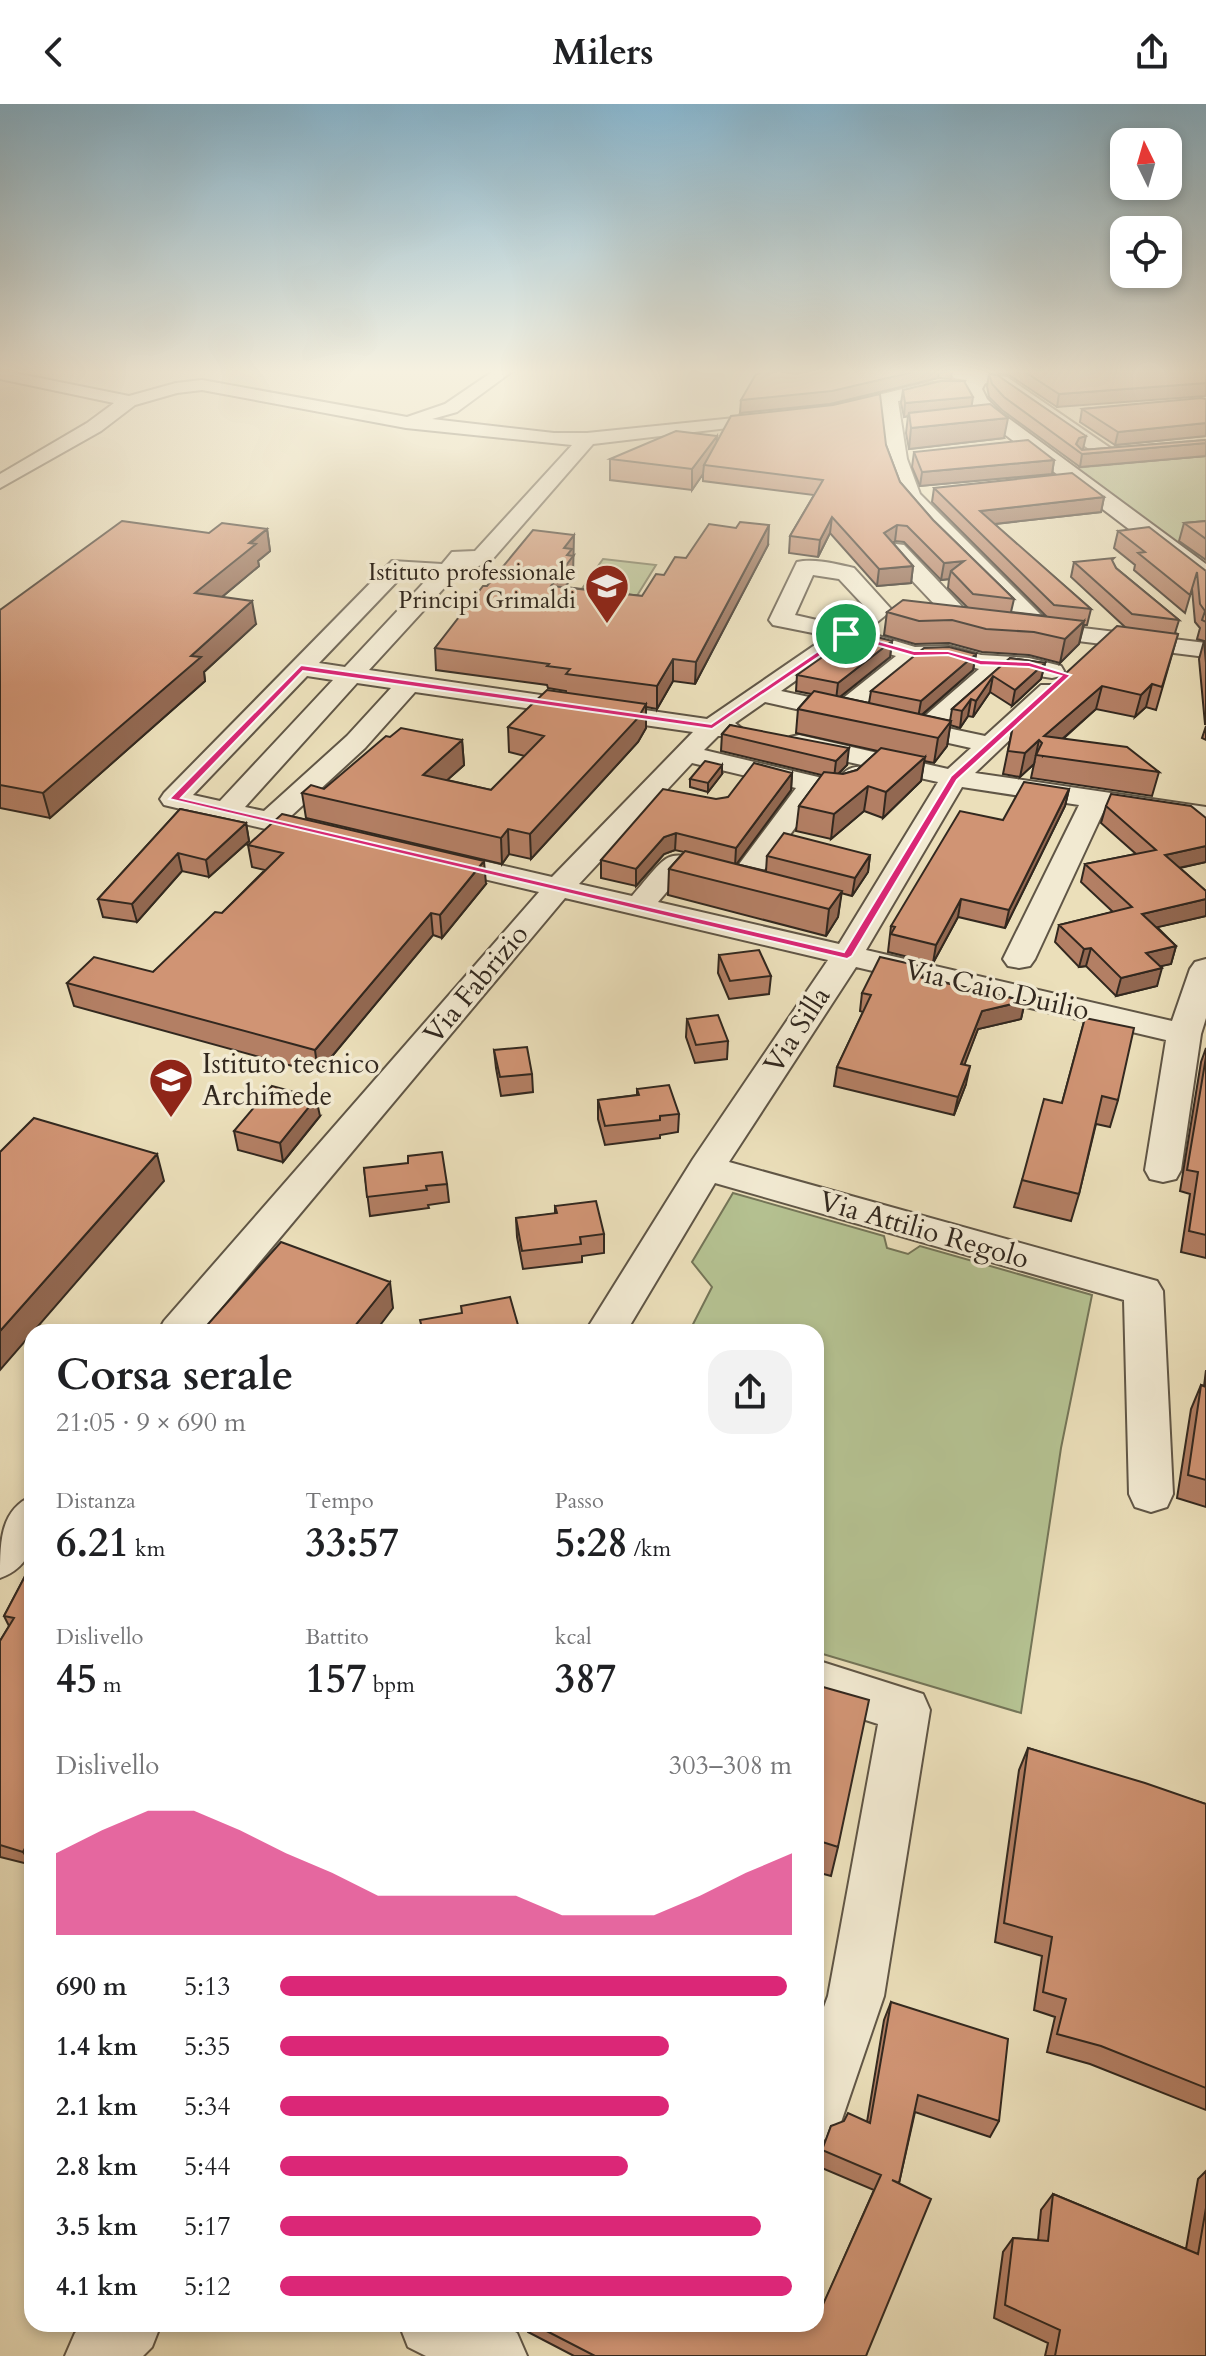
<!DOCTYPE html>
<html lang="it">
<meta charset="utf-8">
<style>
body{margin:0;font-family:Cardo,serif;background:#f2f2f2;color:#202124;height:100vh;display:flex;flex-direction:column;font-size:30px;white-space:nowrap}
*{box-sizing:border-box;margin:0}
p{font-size:26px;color:#757577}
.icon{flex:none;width:44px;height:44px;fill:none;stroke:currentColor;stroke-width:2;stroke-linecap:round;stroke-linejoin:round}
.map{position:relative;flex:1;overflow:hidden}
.side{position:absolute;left:24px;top:1220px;width:800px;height:1008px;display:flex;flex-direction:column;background:#fff;border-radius:24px;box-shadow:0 4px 12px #0003}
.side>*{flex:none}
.needle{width:52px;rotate:355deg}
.controls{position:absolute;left:1110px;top:24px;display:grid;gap:16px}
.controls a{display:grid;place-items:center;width:72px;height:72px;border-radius:16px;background:#fff;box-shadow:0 4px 12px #0003;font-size:40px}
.pin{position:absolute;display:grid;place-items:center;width:68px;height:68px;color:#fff;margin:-34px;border:4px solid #fff;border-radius:50%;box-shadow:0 2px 8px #0007}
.round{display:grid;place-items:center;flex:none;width:84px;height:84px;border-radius:24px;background:#f2f2f2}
.head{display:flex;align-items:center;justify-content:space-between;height:136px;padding:0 32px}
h1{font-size:44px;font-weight:700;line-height:60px}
.metrics{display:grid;grid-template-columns:repeat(3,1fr);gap:12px;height:136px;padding:8px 32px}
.metrics div{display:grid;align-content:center}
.metrics b{font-size:40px;font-weight:700}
.metrics small{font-size:22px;font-weight:400}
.metrics p{font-size:22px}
.chart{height:224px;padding:16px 32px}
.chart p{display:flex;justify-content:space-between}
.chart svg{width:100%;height:144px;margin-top:8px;fill:#db2777;opacity:.7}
ul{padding:0 32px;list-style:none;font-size:26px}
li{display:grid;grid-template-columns:128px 96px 1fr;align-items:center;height:60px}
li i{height:20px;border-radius:10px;background:#db2777}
header{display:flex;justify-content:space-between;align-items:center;height:104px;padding:0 32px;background:#fff;font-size:36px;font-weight:700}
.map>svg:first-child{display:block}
</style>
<header><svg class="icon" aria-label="back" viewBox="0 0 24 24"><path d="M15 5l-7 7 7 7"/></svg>Milers<svg class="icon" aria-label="share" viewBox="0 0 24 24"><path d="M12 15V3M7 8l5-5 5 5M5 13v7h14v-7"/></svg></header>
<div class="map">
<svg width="1206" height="2252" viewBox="0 0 1206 2252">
<rect width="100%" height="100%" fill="#ebdfba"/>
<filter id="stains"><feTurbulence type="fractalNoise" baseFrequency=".0025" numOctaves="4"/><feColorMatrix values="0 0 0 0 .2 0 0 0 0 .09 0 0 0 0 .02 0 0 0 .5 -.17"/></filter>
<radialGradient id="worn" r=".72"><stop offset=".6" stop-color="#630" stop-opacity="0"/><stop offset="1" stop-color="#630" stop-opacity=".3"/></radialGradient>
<!-- green -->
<path fill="#b5c292" stroke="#747558" stroke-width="2" d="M1206,352V451L1190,450L1074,364Z
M603,455L656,461L630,503L574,496Z
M733,1089L884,1132L887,1144L908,1150L920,1142L1092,1191L1061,1344L1021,1609L816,1548V1228H689L712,1183L692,1158Z"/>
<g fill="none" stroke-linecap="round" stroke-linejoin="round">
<!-- street casing -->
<g stroke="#605646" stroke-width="4">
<path id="street" d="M0,266L129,292L176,279L202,276L407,313L445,300L495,266H514L457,308L432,315L554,329H587L784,309L787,313L784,317L778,318L593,340L491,457L456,471L369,566L707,615L828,532L773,521L769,516L797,458C814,454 837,460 854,464L892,506L865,528L915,543L948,542L981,551L1029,554L1061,562L1064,567L1061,572L1052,574L1006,567L943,623L985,632L1041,581H1059L1062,586L975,669L1206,703V719L1105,704L1035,855L1030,862L1019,864L1008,862L1003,855L1079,701L962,683L866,846L1172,917L1190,865L1195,858L1206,855V914L1201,930L1181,1066L1176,1075L1163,1078L1150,1075L1145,1066L1166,936L856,863L729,1058L1157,1177L1163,1187L1173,1390L1167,1403L1151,1408L1135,1403L1129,1390L1124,1196L715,1079L626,1228H585L693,1055L828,856L565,794L201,1228H158L164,1217L539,788L425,761L420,755L425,749L435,746L552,773L693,628L415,588L365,644L290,713L335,724L339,730L335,736L325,739L164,701L160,695L164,689L392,457L442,460L452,448L475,447L572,341L406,324L202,286L177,289L135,301L101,327L0,384V370L87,319L114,299L0,275ZM405,469L430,472L345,563L319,559ZM813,471L839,475L867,505L843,522L795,511ZM850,538L896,552L837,599L781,587ZM947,556L979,565L919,617L862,605L920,557ZM307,572L333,576L220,697L193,691ZM357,579L391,584L347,632L264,707L245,703ZM765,598L971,644L948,665L799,631L790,633L786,639L790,645L938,678L839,840L658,798L683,769L715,777L725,774L730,768L725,762C663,746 674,743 632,792L579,780L692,659L796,684L728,775L733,781L743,784L753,781L820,690C846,695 855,693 871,670L868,664C852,660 846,666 835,677L704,646L718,632L740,631L744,626L735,619Z
M954,266L1007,273L1119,350L1109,356L1102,354L996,281L954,274L951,270Z
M954,277L960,278L963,282L960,286L898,297L907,355L920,390L1050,520L1206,539V553L1022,530L1018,525L1022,520L933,430L900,392L887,355L881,301L831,313L822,308L825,304L923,280Z
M896,440L904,441L970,511L974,516L970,521H954L888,451L885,446L888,441Z
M32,1392C32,1428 40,1459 0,1474C0,1438 0,1406 32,1392Z
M816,1556L923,1590L930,1606L884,1892L837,2030L816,2039V1925L828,1892L878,1620L816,1600Z
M84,2220H161L152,2243L143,2252H65L75,2229Z
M399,2220H499L517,2229L527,2252H426L408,2243Z"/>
</g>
<!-- secondary casing -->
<g stroke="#32281f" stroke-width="4">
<path id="secondary" d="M972,266H992L982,285L987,295L1000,308L1206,460V480L1197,477L986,316L971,302L962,285Z"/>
</g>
<!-- street -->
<use href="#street" fill="#f2ead2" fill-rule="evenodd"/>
<!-- secondary -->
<use href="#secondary" fill="#f2ead2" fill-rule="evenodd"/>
</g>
<!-- wall -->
<path fill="#b37f64" stroke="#32281f" stroke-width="2" d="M765,266H952L951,275L938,274L830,300L740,309L759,270Z
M994,266H1206L1057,303L1009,271L994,268Z
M989,270L1083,345L1082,346L1206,336V352L1080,363L1002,306L989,293L987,282Z
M903,286L972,302L1004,334L909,345L906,329L908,312L904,313L901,299Z
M1206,295V332L1115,341L1080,318L1082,305Z
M717,338L886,341L900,378L933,416L1014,495L1011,508L1046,512L932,398L934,384L1104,393L1101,408L994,420L1091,505L1087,521H1084L1079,540L1060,559L1029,551L982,548L949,539L915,540L884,531L887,508L967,503L948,484L949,475L941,476L904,438L895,437L893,439L913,462L911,479L877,482L830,429L818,453L789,449L790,432L814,391L703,377V370L692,386L610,376V355Z
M914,348L1054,356L1052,370L920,382L912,363Z
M1206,417V456L1179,437L1184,419Z
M267,425L270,447L258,457L259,462L222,493L256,520L204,568L205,577L50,714L0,704V506L209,429Z
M1118,427L1206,467V620H1205L1199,555L1204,537L1197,535L1200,524L1195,518L1192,485L1185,509L1134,466L1135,461L1114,444Z
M768,441L695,580L673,577L657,605L646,603V624L638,638L531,755L509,750L502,760L306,714L302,689L324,685L390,633L462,636L464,661L447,676L491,686L525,652L509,648L508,623L566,589V587L548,584L547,581L436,566L435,544L487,482L574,451L573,453V472L565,483L642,492L664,471L686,454Z
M1074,458L1113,459L1116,464L1179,516L1175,529L1178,530L1156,606L1146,603L1135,613L1096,605L1063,635L1159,668L1152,692L1031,674L1034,660L1020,673L1003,670L1014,617L1125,523L1071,473Z
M892,537L890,553L840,593L869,599L871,587L976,550L973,566L922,611L950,617L952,605L1010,554L1045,559L1041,575L1012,602L990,588L973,613L968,612L960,624L950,621L947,642L934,659L924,657L921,677L883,714L864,707L831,735L796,727L799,702L822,671L721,647L722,630L730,621L847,661L838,670H843L857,666L878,647L796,629L798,605L811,590L796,587L797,571Z
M1206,622V636L1202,634Z
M792,669L791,686L736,760L766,767L767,752L870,751L868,768L852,792L841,789L838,813L826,832L668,791L669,765L684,748L675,746L664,750L636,782L601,774V756L728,693Z
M722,670L708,688L690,683V675Z
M1069,685L1065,702L1005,824L958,813L933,859L888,848L891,822L1003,716Z
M1106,702L1206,714V758L1180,764L1206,787V812L1157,823L1176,842L1171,860L1160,862L1157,882L1116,892L1086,862L1079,863L1055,838L1059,821L1113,808L1081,778L1085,760L1136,750L1101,719Z
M180,705L246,719L249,737L209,773L182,767L137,818L103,813L98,795Z
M248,741L486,780L442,834L433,831L318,969L74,902L67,879L153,868L222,809L265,766L252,763Z
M719,851L771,872L769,890L729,895L718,869Z
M924,863L922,873L1025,897L1021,915L978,925L964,960L966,980L954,1011L834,982L837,963L863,908L860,907L862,889Z
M1085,914L1118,996L1110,1023L1096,1020L1079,1090L1071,1117L1014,1103L1022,1076L1062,999Z
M687,915L728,937L727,955L695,959L686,933Z
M1206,944V1154L1181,1148L1190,1090L1180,1087L1201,958Z
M494,946L532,970L533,988L501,992L496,964Z
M637,985L679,1010L678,1028L660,1031V1034L605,1041L598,1015V996L637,991Z
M320,1012L283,1058L238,1046L234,1027Z
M364,1064L447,1080L449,1098L428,1101L429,1104L370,1112Z
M555,1102L604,1130V1149L582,1152V1158L523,1165L517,1133L516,1114L555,1110Z
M1206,1266V1403L1177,1394L1191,1305L1201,1281L1204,1282Z
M32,1459V1761L0,1753V1537L9,1522L4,1512Z
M816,1581L838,1743L831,1772L816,1768Z
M1028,1644L1206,1700V2006L1090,1960L1047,1948L1055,1913L1034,1906L1042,1852L995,1838L1019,1666Z
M891,1898L999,2017L990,2033L915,2008L899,2079L866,2252H574L528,2228L526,2220H809L814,2222L874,2086L817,2062L831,2022L867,2018L884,1916Z
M1206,2067V2252H1045L1048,2239L994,2214L1003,2148L1013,2134L1038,2136L1041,2106L1053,2090L1186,2145L1198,2075Z"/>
<!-- shaded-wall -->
<path fill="#926851" stroke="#32281f" stroke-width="2" d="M922,266H939L938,274L830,300L740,309L741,296Z
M1206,279V292L1057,303L1059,290Z
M973,293L971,306L909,309L908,312L904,313L905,299Z
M1008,314L1004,334L909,345L911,324Z
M1206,319V332L1115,341L1118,328Z
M717,332L716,353L704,361L703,370L692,386V365Z
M1086,332L1083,345L1078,347L1076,340L1079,334Z
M1206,339V352L1080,363L1082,350Z
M1054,356L1052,370L920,382L922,368Z
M1104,393L1101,408L977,422L980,407Z
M832,413L830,429L818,453L820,436Z
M769,421L768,441L695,580L696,558Z
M897,421L895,437L882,446L884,429Z
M267,425L270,447L258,457L259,462L199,512L195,489Z
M574,431L573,472L551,503V482L564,444Z
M964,457L951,467L949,475L941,476L944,459Z
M913,462L911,479L877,482L879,465Z
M252,497L256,520L204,568L205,577L50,714L43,689L191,552Z
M1084,517L1079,540L1060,559L1065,535Z
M892,537L890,553L836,596L838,579Z
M976,550L973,566L918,614L921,597Z
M673,555V577L657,605V582Z
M1045,559L1041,575L1012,602L1015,586Z
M993,572L990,588L973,613L976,597Z
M1152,580L1146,603L1135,613L1141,591Z
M1102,582L1096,605L1043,652L1044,632Z
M971,595L968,612L960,624L962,607Z
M646,600V624L638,638L531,755L530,730Z
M951,617L947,642L934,659L938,634Z
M462,636L464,661L425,696L423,671Z
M1039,636L1034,660L1020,673L1025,649Z
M849,644L847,661L834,674L836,657Z
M925,653L921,677L883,714L886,688Z
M722,661V670L708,688V679Z
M792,669L791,686L735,762L736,744Z
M868,682L864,707L831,735L834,710Z
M1069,685L1065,702L1005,824L1009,806Z
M246,719L249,737L209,773L206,756Z
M508,725L509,750L502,760L501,734Z
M676,729L675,746L664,750L636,782V765L664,733Z
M1206,742V758L1160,768L1165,751Z
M178,749L182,767L137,818L132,800Z
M870,751L868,768L852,792L855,774Z
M484,757L486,780L442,834L440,811Z
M842,787L838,813L826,832L829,805Z
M961,795L958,813L933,859L936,841Z
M1206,795V812L1137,828L1142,810Z
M431,809L433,831L318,969L315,946Z
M1176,842L1171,860L1140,867L1146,849Z
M1091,844L1086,862L1079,863L1084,845Z
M1162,864L1157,882L1116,892L1121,874Z
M1025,897L1021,915L978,925L958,978L961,960L982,907Z
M970,962L966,980L954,1011L958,993Z
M316,994L320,1012L283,1058L280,1039Z
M157,1050L164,1077L0,1266V1227Z
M390,1178L393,1204L375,1228H350Z
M32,1731V1761L23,1748Z"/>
<!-- building -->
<path fill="#d09474" stroke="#32281f" stroke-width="2" d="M765,266H922L832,287L741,296L756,270H759Z
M1022,266H1206V279L1059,290Z
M989,270L997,271L1086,332L1079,334L1076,340L1082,346L1206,336V339L1082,350L1004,293L992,280Z
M941,277H964L973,293L905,299L903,286Z
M880,290L886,341L900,378L933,416L1014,495L973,490L951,467L964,457L944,459L907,422L897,421L884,429L913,462L879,465L832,413L820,436L790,432L823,376L704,361L731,312L833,301Z
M1201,294L1206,295V319L1118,328L1082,305Z
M990,300L1008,314L911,324L909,309Z
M676,327L717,332L692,365L610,355Z
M1028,336L1054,356L922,368L914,348Z
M1072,369L1104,393L980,407L1091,505L1054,501L934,384Z
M122,417L209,429L222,419L267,425L249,439L256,440L195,489L252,497L191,552L201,553L43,689L0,681V506Z
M1206,417V435L1184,419Z
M740,418L769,421L696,558L673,555L657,582L566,570L570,565L547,562L549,560L435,544L483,482H487L533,426L574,431L564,444L572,445L567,451L573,452L551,482L642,492L656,470L664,471L675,453L686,454L709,420L736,424Z
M1149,423L1206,467V518L1202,516L1205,507L1200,500L1197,468L1190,491L1138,449L1145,448L1118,427Z
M1114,454L1112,456L1116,464L1179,516L1132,510L1074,458Z
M903,496L1084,517L1065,535L1034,528L986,525L952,516L919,517L887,508Z
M1117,522L1178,530L1162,583L1152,580L1141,591L1102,582L1044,632L1127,643L1159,668L1036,651L1042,639L1039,636L1025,649L1008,647L1014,617Z
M858,528L892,537L838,579L797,571Z
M1204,537H1206V559Z
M949,543L976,550L921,597L871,587L924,544Z
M1010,554L1045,559L1015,586L993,572L976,597L971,595L962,607L952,605Z
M547,586L646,600L638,614L530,730L508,725L501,734L302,689L311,681L324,685L386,632L390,633L401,624L462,636L423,671L491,686L544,632L508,623Z
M814,587L951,617L938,634L798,605Z
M730,621L849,644L836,657L722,630Z
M881,644L925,653L886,688L868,682L834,710L799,702L824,668L843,670L857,666Z
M705,657L722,661L708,679L690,675Z
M754,659L792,669L736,744L676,729L664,733L636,765L601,756L663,685L716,695L728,693Z
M1024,678L1069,685L1009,806L961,795L936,841L891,830L895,823L891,822L960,707L1003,716Z
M1111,690L1191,702L1206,714V742L1165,751L1206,787V795L1142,810L1176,842L1146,849L1162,864L1121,874L1091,844L1084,845L1059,821L1132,803L1085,760L1156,746L1106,702Z
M180,705L246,719L206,756L178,749L132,800L98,795Z
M282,710L484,757L440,811L431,809L315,946L67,879L94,853L153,868L215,808L222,809L283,749L248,741Z
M784,729L870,751L855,774L767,752Z
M685,747L842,787L829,805L669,765Z
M759,846L771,872L730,877L719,851Z
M880,853L924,863L919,873L1025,897L982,907L961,960L970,962L958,993L837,963L871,891L862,889Z
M718,911L728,937L696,941L687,915Z
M1085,914L1134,924L1118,996L1102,992L1079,1090L1022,1076L1044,995L1062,999Z
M527,943L532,970L500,973L494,946Z
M1206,953V1131L1189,1127L1198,1068L1187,1066Z
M669,981L679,1010L660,1012V1016L605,1022L598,996L639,991L637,985Z
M272,982L316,994L280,1039L234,1027Z
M34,1014L157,1050L0,1227V1048Z
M442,1048L447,1080L426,1082L427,1086L367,1093L364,1064L408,1059V1052Z
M596,1097L604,1130L580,1133L581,1140L522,1147L516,1114L557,1109L555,1102Z
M281,1138L390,1178L350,1228H201Z
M510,1193L520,1228H423L420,1216L462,1209L461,1202Z
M1201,1281L1206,1283V1376L1188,1371Z
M32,1459V1731L23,1748L0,1741V1537L14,1514L4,1512Z
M816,1581L869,1596L838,1743L816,1736Z
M1028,1644L1145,1679L1206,1700V1984L1101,1942L1057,1930L1066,1895L1043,1888L1052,1833L1004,1819Z
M891,1898L1008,1935L999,2017L918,1991L899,2079L892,2076L931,2095L866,2252H595L533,2220H809L814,2222L816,2220V2216L881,2071L822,2046L831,2022L844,2017L848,2009L870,2019Z
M1053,2090L1198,2150L1206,2104V2252H1055L1060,2226L1005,2201L1013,2134L1048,2137Z"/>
<!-- sky -->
<linearGradient id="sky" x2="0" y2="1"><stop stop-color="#88b8d2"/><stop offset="0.46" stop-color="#f6f1e0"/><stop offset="1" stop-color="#f6f1e0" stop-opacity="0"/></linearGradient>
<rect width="1206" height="581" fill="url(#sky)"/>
<!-- route -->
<path fill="#db2777" stroke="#fff" stroke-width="2" fill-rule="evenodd" d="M846,528L914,547H948L981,556L1029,558L1071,571L957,676L852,852L847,855L169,695L301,561L711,620ZM848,533L914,552L948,551L980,561L1029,563L1061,572L951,672L844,848L181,694L303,567L712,625Z"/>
<!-- icons -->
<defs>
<g id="school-pin" transform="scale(2.3)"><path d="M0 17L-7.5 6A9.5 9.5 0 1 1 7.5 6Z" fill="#8f2418" stroke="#f2ead2"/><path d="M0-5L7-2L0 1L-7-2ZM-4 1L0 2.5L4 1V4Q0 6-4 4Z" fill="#fff"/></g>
</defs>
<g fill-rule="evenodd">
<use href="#school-pin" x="607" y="482"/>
<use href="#school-pin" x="171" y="976"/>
</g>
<g text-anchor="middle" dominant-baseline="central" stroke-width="7" stroke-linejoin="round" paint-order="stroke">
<!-- far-poi labels -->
<g font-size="24" fill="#32281f" stroke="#f2ead2" text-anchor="end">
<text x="576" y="468">Istituto professionale<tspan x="576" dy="28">Principi Grimaldi</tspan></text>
</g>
<!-- street labels -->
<g font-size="28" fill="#32281f" stroke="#f2ead2">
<text transform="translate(476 880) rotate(-50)">Via Fabrizio</text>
<text transform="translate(997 886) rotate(13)">Via Caio Duilio</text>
<text transform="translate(797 926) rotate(-57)">Via Silla</text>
<text transform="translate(924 1126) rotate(16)">Via Attilio Regolo</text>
</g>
<!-- poi labels -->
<g font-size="28" fill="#32281f" stroke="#f2ead2" text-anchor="start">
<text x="202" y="960">Istituto tecnico<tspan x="202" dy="32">Archimede</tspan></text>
</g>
</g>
<rect width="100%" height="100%" filter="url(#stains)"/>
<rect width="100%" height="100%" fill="url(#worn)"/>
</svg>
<div class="controls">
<a><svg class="needle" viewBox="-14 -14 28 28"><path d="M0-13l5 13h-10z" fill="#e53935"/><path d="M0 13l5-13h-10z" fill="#757577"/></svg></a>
<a><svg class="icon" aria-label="locate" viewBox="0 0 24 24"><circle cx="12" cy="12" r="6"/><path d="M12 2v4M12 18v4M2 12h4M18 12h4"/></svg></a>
</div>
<div class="pin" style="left:846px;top:530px;background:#1e9e55"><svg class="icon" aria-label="arrive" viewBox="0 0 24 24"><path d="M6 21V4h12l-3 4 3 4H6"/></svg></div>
<section class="side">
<div class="head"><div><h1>Corsa serale</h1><p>21:05 · 9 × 690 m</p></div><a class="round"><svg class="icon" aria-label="share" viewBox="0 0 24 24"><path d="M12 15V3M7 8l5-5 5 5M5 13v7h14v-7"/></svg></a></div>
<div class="metrics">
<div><p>Distanza</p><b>6.21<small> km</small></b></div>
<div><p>Tempo</p><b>33:57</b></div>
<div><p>Passo</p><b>5:28<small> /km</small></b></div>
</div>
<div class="metrics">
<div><p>Dislivello</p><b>45<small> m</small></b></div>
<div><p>Battito</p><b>157<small> bpm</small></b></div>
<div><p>kcal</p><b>387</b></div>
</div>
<div class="chart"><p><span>Dislivello</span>303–308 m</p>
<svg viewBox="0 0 160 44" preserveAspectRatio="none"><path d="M0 44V19L10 12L20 6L30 6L40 12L50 19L60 25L70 32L80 32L90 32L100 32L110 38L120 38L130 38L140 32L150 25L160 19V44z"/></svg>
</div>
<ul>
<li><b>690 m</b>5:13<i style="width:99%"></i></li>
<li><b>1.4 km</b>5:35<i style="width:76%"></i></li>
<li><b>2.1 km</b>5:34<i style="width:76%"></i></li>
<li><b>2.8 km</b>5:44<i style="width:68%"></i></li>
<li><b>3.5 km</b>5:17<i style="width:94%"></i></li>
<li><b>4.1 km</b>5:12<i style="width:100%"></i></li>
</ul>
</section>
</div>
